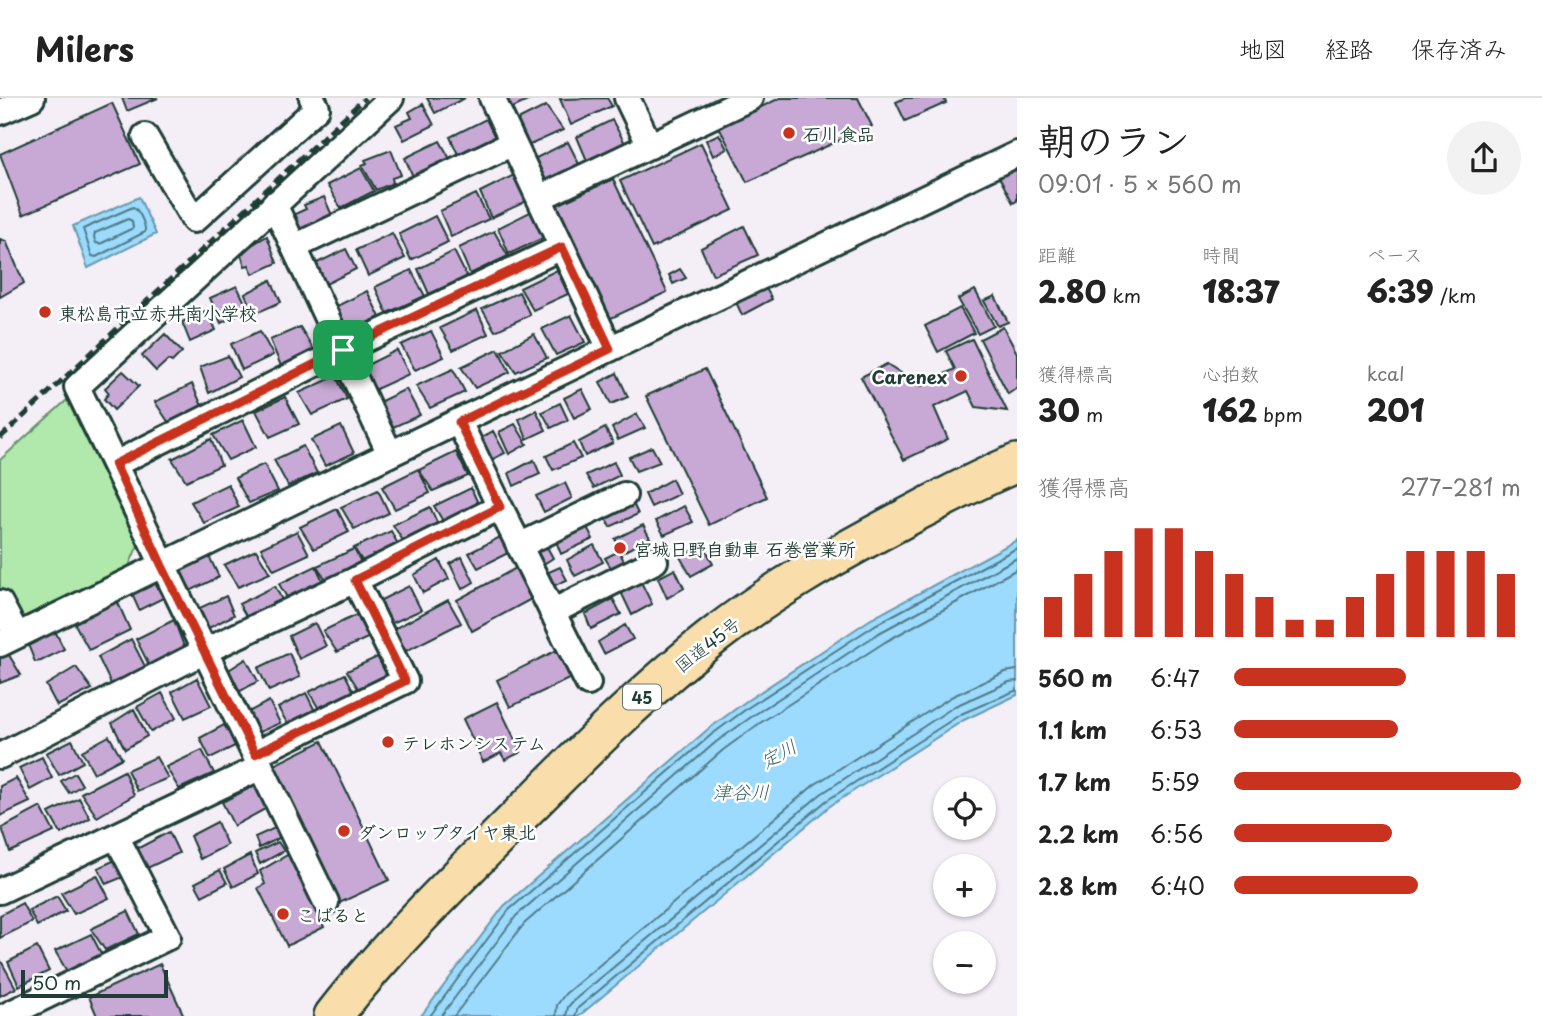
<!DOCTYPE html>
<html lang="ja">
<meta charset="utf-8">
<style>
body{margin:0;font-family:"Playpen Sans","Klee One",sans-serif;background:#f2f2f2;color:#222;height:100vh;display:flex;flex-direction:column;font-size:26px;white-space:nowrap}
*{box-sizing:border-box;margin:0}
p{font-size:23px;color:#767676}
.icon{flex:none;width:38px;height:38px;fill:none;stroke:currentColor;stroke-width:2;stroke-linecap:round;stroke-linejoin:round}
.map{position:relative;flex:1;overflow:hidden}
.details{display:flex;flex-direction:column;background:#fff;width:525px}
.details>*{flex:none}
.controls{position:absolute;left:933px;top:679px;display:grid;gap:14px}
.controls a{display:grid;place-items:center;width:63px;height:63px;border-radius:50%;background:#fff;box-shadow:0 2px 5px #0004;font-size:35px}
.scale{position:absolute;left:21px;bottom:18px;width:147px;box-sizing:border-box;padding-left:7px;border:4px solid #1f3d34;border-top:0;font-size:19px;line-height:24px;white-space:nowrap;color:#1f3d34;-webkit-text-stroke:5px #fff;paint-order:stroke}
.pin{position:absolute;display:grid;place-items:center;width:60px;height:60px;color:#fff;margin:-30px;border-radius:14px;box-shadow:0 4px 10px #0006}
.round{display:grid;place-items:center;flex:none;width:74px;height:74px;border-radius:37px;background:#f2f2f2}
.headline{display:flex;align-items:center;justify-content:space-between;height:119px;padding:0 21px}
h1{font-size:38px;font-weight:800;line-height:52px}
.metrics{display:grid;grid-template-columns:repeat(3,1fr);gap:10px;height:119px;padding:7px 21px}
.metrics div{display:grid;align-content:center}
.metrics b{font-size:30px;font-weight:800}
.metrics small{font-size:19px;font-weight:400}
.metrics p{font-size:19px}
.chart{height:196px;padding:14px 21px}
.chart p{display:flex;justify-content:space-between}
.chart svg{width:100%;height:126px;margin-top:7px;stroke:#c8321e;stroke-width:6}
ul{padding:0 21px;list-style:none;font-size:23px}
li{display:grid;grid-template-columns:112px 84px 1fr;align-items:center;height:52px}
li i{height:18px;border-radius:9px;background:#c8321e}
header{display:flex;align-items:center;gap:42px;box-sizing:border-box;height:98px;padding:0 35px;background:#fff;border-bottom:2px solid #e0e0e0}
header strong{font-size:33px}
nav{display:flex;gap:38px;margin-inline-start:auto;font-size:24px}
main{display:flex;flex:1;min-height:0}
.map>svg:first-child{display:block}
</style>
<header>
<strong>Milers</strong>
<nav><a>地図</a><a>経路</a><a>保存済み</a></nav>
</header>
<main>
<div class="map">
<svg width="1017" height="918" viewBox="0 0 1017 918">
<rect width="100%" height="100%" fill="#f4eef7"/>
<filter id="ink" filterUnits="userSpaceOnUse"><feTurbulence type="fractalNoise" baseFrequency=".0143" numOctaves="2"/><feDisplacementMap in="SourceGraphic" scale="14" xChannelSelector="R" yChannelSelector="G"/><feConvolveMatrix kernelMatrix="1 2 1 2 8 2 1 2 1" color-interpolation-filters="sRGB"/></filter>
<g filter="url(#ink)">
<!-- green -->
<path fill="#b1e9ac" stroke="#689370" stroke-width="2" d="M67,302L138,447L129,468L22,520L12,514L0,490V362Z"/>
<!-- water -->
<path fill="#9cdafe" stroke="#6a9bad" stroke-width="2" d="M139,99L156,136L88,170L73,128Z
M1017,442V597L964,622L830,708L579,918H421L504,808L707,632L745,604L871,521Z"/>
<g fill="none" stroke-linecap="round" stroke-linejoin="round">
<!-- shore -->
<path stroke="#517c85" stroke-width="2" d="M133,109C139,112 146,127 145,134L96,159L92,158L83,131Z
M128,121L132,123L133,130L100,146L96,145L94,139L95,135Z
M430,918L509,812L711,637L749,609L875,527L1017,450
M441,918L516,818L716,644L754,617L879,535L1017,460
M454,918L524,826L723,652L760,625L885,544L1017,471
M556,918L557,907L565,896L814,687L951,599L1005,574L1017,572
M566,918L568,909L573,903L821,696L955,608L1009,584L1017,583
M575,918L578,910L826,703L961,616L1017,592"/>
</g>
<!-- building -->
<path fill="#c8a9d5" stroke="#1f3d34" stroke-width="2" d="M122,0H158L127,13Z
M427,0H465L435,15Z
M498,0H534L504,14Z
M607,0L612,8L571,27L560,1Z
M780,0H858L872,28L747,84L719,29Z
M905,0H944L946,5L905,23L896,4Z
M112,5L140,66L23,117L0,56Z
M423,6L434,27L404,42L396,27L412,20L409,14Z
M546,8L563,32L521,51L510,26Z
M486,21L499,47L462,65L450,39Z
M612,22L626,47L588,65L577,39Z
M719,36L727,51L713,58L706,42Z
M440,43L454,68L416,86L405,60Z
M568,44L581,70L543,87L532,62Z
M701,45L733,112L652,150L620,83Z
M391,52L401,77L392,80L393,85L376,92L362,67L367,65L365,62Z
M361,70L374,93L341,110L327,87Z
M1017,70V103L1013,105L999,79Z
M516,76L529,102L491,120L480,94Z
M613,81L667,194L607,222L555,108Z
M476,96L489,121L451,139L440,113Z
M324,99L334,122L297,138L289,123L297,120L295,116L306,111L304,107Z
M534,112L547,138L509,156L498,130Z
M435,118L448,144L411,162L399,136Z
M744,128L758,157L713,177L701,150Z
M494,133L508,158L470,176L459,150Z
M392,135L405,160L368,178L356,152Z
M267,138L277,165L253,176L249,167L245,168L240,154Z
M0,141L6,143L24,185L0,199Z
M346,151L356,171L326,186L315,166Z
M454,153L467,179L429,196L418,171Z
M680,171L686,180L673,186L669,177Z
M411,172L425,198L387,215L375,189Z
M557,172L568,196L533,212L520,190Z
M271,182L281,204L254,216L245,196Z
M764,187L772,201L742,217L735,202Z
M237,188L248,211L221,225L210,200Z
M975,192L994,228L978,236L958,201Z
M367,193L380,219L342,236L331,211Z
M519,194L530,217L495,233L482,211Z
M995,198L1008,224L998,228L984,203Z
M960,210L974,235L938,254L925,228Z
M207,212L216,232L190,244L182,224Z
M477,212L488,236L453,252L440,230Z
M571,217L585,244L556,257L542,231Z
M300,229L314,252L281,268L270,242Z
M1003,229L1017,255V290L1008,296L980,241Z
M260,233L273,257L242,272L231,246Z
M431,233L444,259L415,272L401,247Z
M165,236L182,254L172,264L168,262L156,273L142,258Z
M534,236L547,260L516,274L502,253Z
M972,241L1007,313L976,309L968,293L934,309L948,341L904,362L861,279L887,266L921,288L955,271L946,253Z
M498,251L510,274L475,290L461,269Z
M397,252L409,276L374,292L361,270Z
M228,258L239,279L209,295L200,269Z
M453,271L465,294L430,310L416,288Z
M705,271L767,399L709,427L646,298Z
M123,273L139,288L114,312L104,301L109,295L105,290Z
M617,275L628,299L611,306L600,284Z
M336,278L347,301L312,317L299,295Z
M192,286L203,310L169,325L155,304Z
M406,291L420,317L391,330L377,305Z
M582,291L592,311L574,320L564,300Z
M285,299L299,326L270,339L256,313Z
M560,305L568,322L551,330L542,314Z
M536,312L546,332L527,341L519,321Z
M637,316L645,330L618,342L612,330Z
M243,322L256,349L228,362L213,337Z
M515,326L527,346L509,356L499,334Z
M341,328L354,355L325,368L311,342Z
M605,330L613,345L585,358L579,344Z
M493,333L505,355L487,364L475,344Z
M211,341L221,367L186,383L172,361Z
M573,345L581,360L553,372L546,358Z
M303,348L317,375L288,388L274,362Z
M652,349L660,364L636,373L629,359Z
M456,354L468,378L433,393L419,372Z
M534,362L540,376L514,388L509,375Z
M614,364L620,377L594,390L586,377Z
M264,366L278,393L249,405L235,380Z
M418,371L430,395L395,411L382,389Z
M672,381L679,396L651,409L645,396Z
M565,385L572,400L544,414L536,398Z
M228,386L239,409L204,425L191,404Z
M471,390L482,414L447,430L434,408Z
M378,392L389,415L354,431L341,409Z
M631,401L638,416L610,429L604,416Z
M684,408L693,424L664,437L656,423Z
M430,409L441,433L407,449L393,427Z
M337,411L349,434L314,451L300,429Z
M586,427L593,441L561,456L556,443Z
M643,427L650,440L623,454L615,441Z
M297,433L309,456L274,472L261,450Z
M391,433L403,456L368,472L354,450Z
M504,437L512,453L478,470L469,455Z
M594,447L603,464L575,478L567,462Z
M704,447L713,466L691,478L680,459Z
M547,449L553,460L539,469L534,456Z
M354,451L366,474L331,490L317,468Z
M256,452L270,475L238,489L224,467Z
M619,453L626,467L613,473L605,460Z
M209,458L219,479L188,494L177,473Z
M462,459L474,484L462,491L450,466Z
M439,462L449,481L423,495L414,477Z
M316,468L327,492L292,508L279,486Z
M560,469L567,482L548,490L542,477Z
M516,470L533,500L472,533L457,502Z
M675,471L684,490L667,500L658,480Z
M154,483L163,500L139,512L131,494Z
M641,484L652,506L632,517L621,494Z
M275,488L287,512L252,528L239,506Z
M409,488L421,512L386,528L373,506Z
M115,498L130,532L89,552L71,519Z
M226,498L234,517L203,533L193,513Z
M613,501L621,516L591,531L585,516Z
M448,502L461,525L404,554L392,532Z
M360,515L372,538L337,554L323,533Z
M174,522L185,551L150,569L136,541Z
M315,525L326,548L299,561L289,538Z
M625,527L633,541L604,556L598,544Z
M53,529L64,551L41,563L35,564L27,544Z
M131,541L149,576L114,592L98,559Z
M6,552L21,577L0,585V555Z
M557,552L571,580L510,609L497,582Z
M289,555L300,579L269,593L258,570Z
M384,556L396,579L361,595L347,573Z
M246,561L258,583L235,596L224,575Z
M76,569L92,591L57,608L46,587Z
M345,576L357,600L322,616L309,594Z
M197,580L211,608L185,620L172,594Z
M162,595L176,620L151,634L137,609Z
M306,595L318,619L291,631L278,610Z
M269,603L280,625L255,636L245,616Z
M497,604L521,654L505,662L501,655L483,664L463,621Z
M134,611L147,638L125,651L112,625Z
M224,627L237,647L210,660L200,640Z
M109,638L122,660L94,675L82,653Z
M72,642L83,664L59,677L46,655Z
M322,643L389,782L333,808L266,671Z
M202,652L214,675L179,691L166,669Z
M42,659L52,680L30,692L19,670Z
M156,659L168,680L137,693L127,672Z
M124,673L134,697L97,719L81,695Z
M75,675L82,687L69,695L61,683Z
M16,680L30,704L0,718V688Z
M256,687L267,710L234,728L222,704Z
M79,700L90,720L61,736L49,715Z
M41,709L54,734L10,754L2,730Z
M217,724L227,747L200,761L190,738Z
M277,729L283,738L259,750L255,739Z
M169,734L179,755L141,773L131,754Z
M278,744L284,753L260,766L255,755Z
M289,756L324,829L287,848L258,790L265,786L260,773Z
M250,757L258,776L233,789L224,771Z
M115,762L123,779L106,786L98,770Z
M220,772L227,785L202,798L195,785Z
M97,777L109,800L74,816L61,795Z
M57,798L66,813L37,828L29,812Z
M22,805L32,824L0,840V817Z
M128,813L139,836L105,852L91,831Z
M91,836L103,859L68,875L55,853Z
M37,849L49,873L19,888L8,864Z
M1,863L16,890L0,898V864Z
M160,866L184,918H97L89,899Z"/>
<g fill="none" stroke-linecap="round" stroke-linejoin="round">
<!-- minor casing -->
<g stroke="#1f3d34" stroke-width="30">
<path id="minor" d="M492,0L610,251
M627,0L650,48
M0,14L32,0
M145,38L194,122L317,10L312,0
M539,100L750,0
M274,106L390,356
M294,149L513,45
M115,366L343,252L562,149
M500,409L588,585
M519,448L624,397
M0,505L17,537
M552,514L655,463
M0,546L390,356L1017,56
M255,656L405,583L355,482
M0,658L205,553L355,482L500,409L459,324
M0,793L261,669
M326,804L77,289L391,0
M5,918L168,839L116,738"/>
</g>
<!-- highway casing -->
<g stroke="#1f3d34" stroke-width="42">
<path id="highway" d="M333,918C386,850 448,789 509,728C575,662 641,595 714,538C770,494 832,459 894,426C934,405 975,382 1017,365"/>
</g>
<!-- minor -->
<use href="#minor" stroke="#fff" stroke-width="24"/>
<!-- highway -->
<use href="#highway" stroke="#f9deab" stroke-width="37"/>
<!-- rail -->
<path stroke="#1f3d34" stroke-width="5" stroke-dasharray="10 5" stroke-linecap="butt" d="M0,340L365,0"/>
</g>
</g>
<g fill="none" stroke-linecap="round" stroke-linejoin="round" filter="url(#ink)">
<!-- route casing -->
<g stroke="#fff" stroke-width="14">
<path id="route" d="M562,149L610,251L459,324L500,409L355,482L405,583L255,656L162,468L115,366L343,252Z"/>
</g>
<!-- route -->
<use href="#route" stroke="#c8321e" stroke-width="9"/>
</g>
<!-- markers -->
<g fill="#c8321e" stroke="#fff" stroke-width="2.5">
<circle cx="789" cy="35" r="7"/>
<circle cx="45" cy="214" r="7"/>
<circle cx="961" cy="278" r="7"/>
<circle cx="620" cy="450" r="7"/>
<circle cx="388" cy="644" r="7"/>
<circle cx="344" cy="733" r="7"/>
<circle cx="283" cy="816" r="7"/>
</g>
<g text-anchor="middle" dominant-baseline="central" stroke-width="5" stroke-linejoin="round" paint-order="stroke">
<!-- shield labels -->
<rect fill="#fff" stroke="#627771" stroke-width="2" x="623" y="586.5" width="38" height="25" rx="5"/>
<g font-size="16" font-weight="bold" fill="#1f3d34">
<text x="642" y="599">45</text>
</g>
<!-- poi labels -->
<g font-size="18" font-weight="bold" fill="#1f3d34" stroke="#fff" text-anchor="start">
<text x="803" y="35">石川食品</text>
<text x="59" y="214">東松島市立赤井南小学校</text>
<text x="947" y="278" text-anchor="end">Carenex</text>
<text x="634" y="450">宮城日野自動車 石巻営業所</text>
<text x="402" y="644">テレホンシステム</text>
<text x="358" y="733">ダンロップタイヤ東北</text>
<text x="297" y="816">こばると</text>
</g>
<!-- street labels -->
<g font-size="18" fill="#1f3d34" stroke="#fff">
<text transform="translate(707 546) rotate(-38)">国道45号</text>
</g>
<!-- water labels -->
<g font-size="19" font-style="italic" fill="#3e6466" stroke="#fff">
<text transform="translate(778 655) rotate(-29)">定川</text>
<text x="741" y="693">津谷川</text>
</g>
</g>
</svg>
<div class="controls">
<a><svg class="icon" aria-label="locate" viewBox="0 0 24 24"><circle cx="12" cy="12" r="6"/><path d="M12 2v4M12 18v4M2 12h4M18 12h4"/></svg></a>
<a>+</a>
<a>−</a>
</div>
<div class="scale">50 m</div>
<div class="pin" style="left:343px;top:252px;background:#1e9e55"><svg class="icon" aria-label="arrive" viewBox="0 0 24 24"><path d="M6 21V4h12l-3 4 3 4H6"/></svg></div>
</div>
<section class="details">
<div class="headline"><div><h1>朝のラン</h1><p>09:01 · 5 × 560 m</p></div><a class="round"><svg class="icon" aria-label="share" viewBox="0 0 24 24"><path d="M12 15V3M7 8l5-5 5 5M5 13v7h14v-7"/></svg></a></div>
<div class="metrics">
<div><p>距離</p><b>2.80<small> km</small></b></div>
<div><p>時間</p><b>18:37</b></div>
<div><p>ペース</p><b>6:39<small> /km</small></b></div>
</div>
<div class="metrics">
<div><p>獲得標高</p><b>30<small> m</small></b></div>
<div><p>心拍数</p><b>162<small> bpm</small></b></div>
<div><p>kcal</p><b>201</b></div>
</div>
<div class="chart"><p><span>獲得標高</span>277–281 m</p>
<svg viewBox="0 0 160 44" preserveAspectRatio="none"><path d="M5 44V30M15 44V22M25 44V14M35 44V6M45 44V6M55 44V14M65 44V22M75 44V30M85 44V38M95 44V38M105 44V30M115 44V22M125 44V14M135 44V14M145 44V14M155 44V22"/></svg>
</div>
<ul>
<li><b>560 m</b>6:47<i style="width:60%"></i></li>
<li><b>1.1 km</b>6:53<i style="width:57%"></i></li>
<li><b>1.7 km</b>5:59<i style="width:100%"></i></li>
<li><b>2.2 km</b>6:56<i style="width:55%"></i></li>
<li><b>2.8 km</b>6:40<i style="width:64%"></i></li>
</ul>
</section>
</main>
